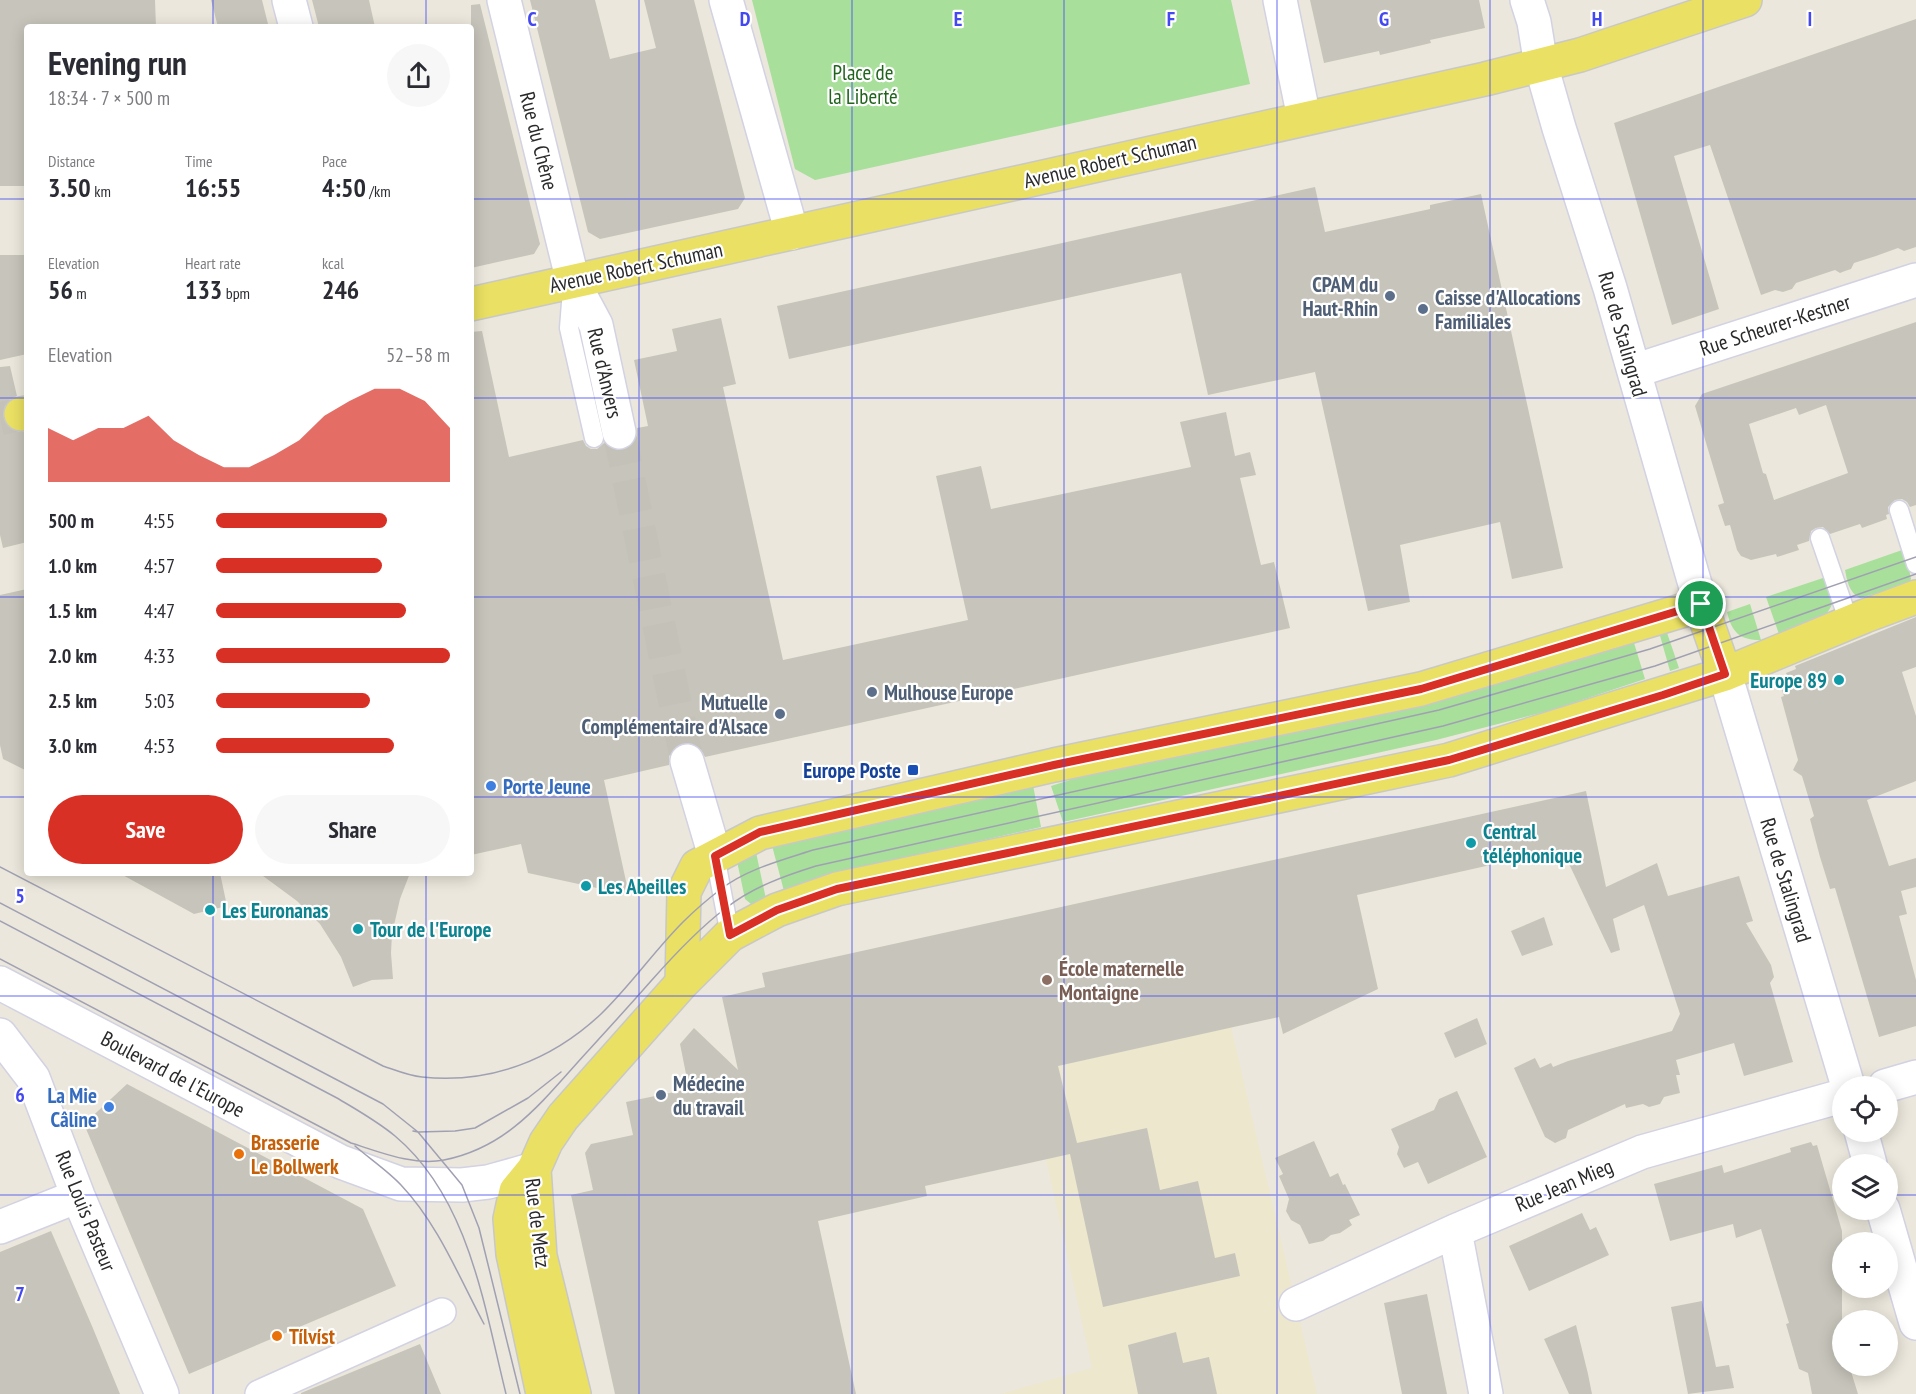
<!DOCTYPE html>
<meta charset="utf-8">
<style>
body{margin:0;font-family:"PT Sans Narrow",sans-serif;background:#f7f7f7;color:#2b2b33;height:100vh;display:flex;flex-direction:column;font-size:22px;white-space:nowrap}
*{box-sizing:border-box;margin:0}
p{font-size:20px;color:#7c7c81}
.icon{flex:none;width:33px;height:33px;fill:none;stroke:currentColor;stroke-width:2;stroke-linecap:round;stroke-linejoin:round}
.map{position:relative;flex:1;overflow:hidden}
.side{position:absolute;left:24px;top:24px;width:450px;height:852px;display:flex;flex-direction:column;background:#fff;border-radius:6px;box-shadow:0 3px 15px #0003}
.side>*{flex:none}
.buttons{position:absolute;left:1832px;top:1076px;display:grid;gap:12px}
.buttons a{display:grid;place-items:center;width:66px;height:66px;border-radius:50%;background:#fff;box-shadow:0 3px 15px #0003;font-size:30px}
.pin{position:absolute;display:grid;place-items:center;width:51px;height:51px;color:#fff;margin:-26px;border:3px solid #fff;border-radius:50%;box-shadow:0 2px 6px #0007}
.round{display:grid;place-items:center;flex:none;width:63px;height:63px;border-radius:32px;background:#f7f7f7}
.head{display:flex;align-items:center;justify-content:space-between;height:102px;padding:0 24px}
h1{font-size:33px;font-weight:600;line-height:45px}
.metrics{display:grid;grid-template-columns:repeat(3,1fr);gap:9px;height:102px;padding:6px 24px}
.metrics div{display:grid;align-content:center}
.metrics b{font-size:26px;font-weight:600}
.metrics small{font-size:16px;font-weight:400}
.metrics p{font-size:16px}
.chart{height:168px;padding:12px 24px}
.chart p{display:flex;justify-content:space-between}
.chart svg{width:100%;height:108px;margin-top:6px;fill:#d93025;opacity:.7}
.action{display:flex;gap:12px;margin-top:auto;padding:12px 24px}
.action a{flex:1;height:69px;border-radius:36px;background:#d93025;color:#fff;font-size:24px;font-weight:600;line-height:69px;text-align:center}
.action a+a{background:#f7f7f7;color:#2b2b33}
ul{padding:0 24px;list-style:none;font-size:20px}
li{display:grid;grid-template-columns:96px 72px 1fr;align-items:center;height:45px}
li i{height:15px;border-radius:8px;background:#d93025}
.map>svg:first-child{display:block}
</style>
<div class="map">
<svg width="1916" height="1394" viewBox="0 0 1916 1394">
<rect width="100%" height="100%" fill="#ebe7dc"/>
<!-- education -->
<path fill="#ece7cd" d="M1231,1027L1317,1394H1000L1092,1368L1046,1159L1079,1152L1058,1066Z"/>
<!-- green -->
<path fill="#a7df9b" d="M752,0H1231L1250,84L815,180L795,169Z
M1905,549L1911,579L1908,584L1860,598C1849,593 1847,580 1845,570Z
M1829,576C1833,590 1837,602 1826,614L1779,634L1766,597Z
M1750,604L1761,640C1740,640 1732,633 1727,612Z
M1664,624L1679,668L1670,671L1657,625Z
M1631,633L1645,679L1552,710L1436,740L1063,822L1051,786L1070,780V772Z
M1032,780L1041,827L815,879L784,891L770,838Z
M754,843L766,899L751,904L745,899L734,847Z"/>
<!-- building -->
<path fill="#c7c5bb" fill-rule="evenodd" d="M0,0H155L156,27H27V186H0Z
M211,0H262L268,24L255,27H218Z
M312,0H369L375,27H319Z
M530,0H595L610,59L656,48L644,0H694L745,198L738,209L600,239L588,232Z
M1310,0H1479L1485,28L1430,40L1431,43L1380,55L1379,51L1324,63Z
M480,4L540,244L534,254L471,268V5Z
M1916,19V247L1904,251L1898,248L1876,256L1854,263L1851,269L1845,271L1840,273L1835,270L1796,283L1792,289L1783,292L1775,290L1761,295L1710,145L1674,156L1719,309L1672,325L1614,123Z
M1315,187L1325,232L1430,209V205L1481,194L1563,568L1512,579L1500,522L1400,545L1410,602L1368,611L1315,372L1208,395L1181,273L789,359L777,306Z
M0,255H27V354L0,360Z
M721,318L736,384L723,387L783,660L968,620L936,476L981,466L991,509L1191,467L1180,422L1226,412L1235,456L1250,452L1256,475L1240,478L1261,565L1274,562L1290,628L705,757L699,747L691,743H681L673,749L669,756V765L604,780L629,895L528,873L521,844L471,855V332L482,331L509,457L583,440L586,446L591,449H597L604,443L614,450H623L631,446L637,438V428L648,426L634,360L677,351L672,329Z
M1916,322V505L1910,507L1907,502L1902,499L1895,500L1888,507L1889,514L1886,515L1887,519L1862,528L1860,524L1830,534L1823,527L1816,528L1811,531L1809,541L1797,545L1799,550L1777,557L1776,554L1751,560L1741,556L1737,550L1730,525L1725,526L1718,505L1724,503L1695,406L1702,394ZM1826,405L1848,473L1774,500L1766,474L1763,473L1749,424L1796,408L1799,415Z
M10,366L17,396L9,400L4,407L2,416L7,426L15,432H25L27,439V542L3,548L0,535V367Z
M27,589V771L3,759L0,745V595Z
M1916,617V667L1902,672L1916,716V781L1867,800L1889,866L1916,858V887L1901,891L1907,914L1899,916L1916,980V1026L1879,1037L1835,888L1830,889L1820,857L1810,819L1814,816L1802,776L1793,770L1798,760L1781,697L1784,696L1780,685L1790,683L1786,673L1796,669L1795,666Z
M1586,791L1606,887L1657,863L1668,896L1739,876L1753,921L1746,923L1771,965L1774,977L1770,983L1793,1062L1744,1076L1734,1043L1676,1060L1680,1075H1676L1680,1093L1664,1097L1660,1104L1649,1107L1643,1104L1626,1108L1625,1104L1568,1130L1566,1138L1555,1143L1545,1137L1514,1068L1535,1058L1540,1068L1551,1063L1553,1067L1568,1061L1672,1031L1680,1014L1644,905L1613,919L1620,950L1611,953L1562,849L1357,895L1378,989L1283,1034L1279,1017L1058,1066L1077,1143L1147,1128L1160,1190L1198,1181L1215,1258L1235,1253L1240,1276L1103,1307L1070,1154L925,1186L927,1196L818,1221L856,1394H615L571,1195L593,1190L585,1153L591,1144L633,1135L626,1102L689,1089L680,1044L694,1028L738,1070L722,997L765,987L762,973Z
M119,873H220L227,906L194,914Z
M259,873H410L400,899L392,934L391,953L393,979L372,980L353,987L341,957L320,924L297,901Z
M1544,917L1553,945L1522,956L1511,931Z
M1477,1018L1487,1044L1455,1058L1444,1033Z
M127,1084L363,1209L396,1286L189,1374L84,1124Z
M1457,1091L1487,1157L1428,1184L1418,1162L1404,1168L1397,1154L1399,1147L1391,1129L1434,1110L1439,1099Z
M1314,1141L1330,1177L1338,1173L1343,1185L1345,1184L1360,1215L1349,1220L1352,1225L1340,1233L1331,1235L1323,1241L1309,1244L1300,1225L1291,1220L1286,1211L1289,1199L1279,1176L1283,1174L1275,1158Z
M1811,1142L1813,1146L1817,1145L1842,1231V1365H1849L1858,1394H1812L1808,1373L1799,1369L1786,1324L1789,1323L1761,1229L1736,1238L1733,1224L1670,1241L1654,1184L1722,1165L1724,1173L1791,1152L1790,1148Z
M1582,1213L1590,1230L1596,1227L1609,1255L1529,1291L1509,1246Z
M51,1231L92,1326L120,1394H0V1252Z
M1427,1294L1447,1394H1402L1384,1303Z
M1702,1301L1716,1367L1729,1365L1734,1388L1688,1394L1671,1307Z
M1576,1325L1588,1374L1592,1394H1569L1544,1339Z
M1176,1332L1183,1363L1209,1357L1217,1394H1138L1128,1345Z
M420,1344L441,1394H301V1393Z"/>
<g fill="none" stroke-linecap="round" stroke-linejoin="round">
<!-- secondary-tunnel -->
<path stroke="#c4c1b8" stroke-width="33" stroke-dasharray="33 16" stroke-linecap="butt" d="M619,432L687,761"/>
<!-- primary-tunnel -->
<path stroke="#c4c1b8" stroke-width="33" stroke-dasharray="33 16" stroke-linecap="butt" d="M0,419L21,414"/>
<!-- service casing -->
<g stroke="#d2d2e2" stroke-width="21">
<path id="service" d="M572,290L569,328L594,438
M1899,510L1916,564
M1820,538L1849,622
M715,856L730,935"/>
</g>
<!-- pedestrian casing -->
<g stroke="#d2d2e2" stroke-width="30">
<path id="pedestrian" d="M259,1394L442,1312"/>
</g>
<!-- minor casing -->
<g stroke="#d2d2e2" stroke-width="36">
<path id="minor" d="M289,0L296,27
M504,0L573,282
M726,0L792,233
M1280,0L1304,118
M1527,0L1534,22L1541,65L1559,128L1610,288L1701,605
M1634,371L1916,280
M1725,674L1848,1086
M0,1035L33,1078L78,1196L162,1394
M1885,1086L1916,1077
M1861,1131L1870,1164
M1883,1209L1916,1323
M0,1227L78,1196
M1455,1231L1486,1394
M1296,1304L1455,1231L1642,1152L1842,1096"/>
</g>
<!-- tertiary casing -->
<g stroke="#d2d2e2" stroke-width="36">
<path id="tertiary" d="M0,983L341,1162L401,1184L462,1185L488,1182L534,1169"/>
</g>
<!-- secondary casing -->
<g stroke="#d2d2e2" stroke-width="36">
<path id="secondary" d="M573,282L596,325L619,432
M687,761L715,856"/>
</g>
<!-- primary casing -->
<g stroke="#c8c8c8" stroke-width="36">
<path id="primary" d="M471,304L1485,79L1580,55L1745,0
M21,414L27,413
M682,983L684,892L697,866L760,833L1054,765L1421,689L1701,605L1725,674
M534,1169L540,1256L574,1394
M543,1394L513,1254L510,1219L516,1191L534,1169L546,1142L563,1117L682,983L730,935L777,910L837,889L1449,760L1725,674L1865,616L1916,597"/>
</g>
<!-- service -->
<use href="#service" stroke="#fff" stroke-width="18"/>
<!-- pedestrian -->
<use href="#pedestrian" stroke="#fff" stroke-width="27"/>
<!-- minor -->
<use href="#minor" stroke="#fff" stroke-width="33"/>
<!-- tertiary -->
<use href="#tertiary" stroke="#fff" stroke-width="33"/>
<!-- secondary -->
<use href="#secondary" stroke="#fff" stroke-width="33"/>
<!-- primary -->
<use href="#primary" stroke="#eae063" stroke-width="33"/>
<!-- tram -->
<path stroke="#a0a0b3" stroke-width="1.5" d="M0,867L383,1066C395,1070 409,1076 422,1077C491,1084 552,1060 601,1014C631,985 654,951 683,922C695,910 708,899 721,889C747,869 782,860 813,850L1439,710L1650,649L1916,557
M0,903L383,1104L418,1132L462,1185L479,1228L520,1394
M0,921L337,1098C357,1110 377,1121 395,1136C469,1198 484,1306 506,1394
M0,959L351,1143C380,1152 413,1166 444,1160C510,1147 544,1099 587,1052C608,1029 630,1005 651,981C674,955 698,929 726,908C753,887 784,876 816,866L1443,726L1655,666L1916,574
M413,1131L418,1132L455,1131L475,1128L528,1098L561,1072
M355,1146C370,1159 388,1171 401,1185C438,1224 459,1277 484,1324"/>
</g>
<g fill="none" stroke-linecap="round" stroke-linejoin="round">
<!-- route casing -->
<g stroke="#fff" stroke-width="12">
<path id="route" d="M1701,604L1725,674L1663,695L1449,760L837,889L777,910L730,935L715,856L760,832L1054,765L1421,689Z"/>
</g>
<!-- route -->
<use href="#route" stroke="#d93025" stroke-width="8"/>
</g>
<!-- grid -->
<path fill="none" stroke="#4448f1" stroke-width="1.5" stroke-opacity="0.55" d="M213,0V27M426,0V27M639,0V1394M852,0V1394M1064,0V1394M1277,0V1394M1490,0V1394M1703,0V1394M0,199H27M471,199H1916M0,398H27M471,398H1916M0,597H27M471,597H1916M0,797H27M471,797H1916M213,873V1394M426,873V1394M0,996H1916M0,1195H1842M1887,1195H1916"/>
<!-- markers -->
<g fill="#5c6f8a" stroke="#fff" stroke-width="2">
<circle cx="1390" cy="296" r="6"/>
<circle cx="1423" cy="309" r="6"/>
<circle cx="872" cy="692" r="6"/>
<circle cx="780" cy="714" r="6"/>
<circle cx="661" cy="1095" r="6"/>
</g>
<g fill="#0f9aa8" stroke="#fff" stroke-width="2">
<circle cx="1839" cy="680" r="6"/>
<circle cx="1471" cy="843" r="6"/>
<circle cx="586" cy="886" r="6"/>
<circle cx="210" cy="910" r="6"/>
<circle cx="358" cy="929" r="6"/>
</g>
<rect fill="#1a4fb4" stroke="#fff" stroke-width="2" x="907" y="764" width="12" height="12" rx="3"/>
<g fill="#3f7fe0" stroke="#fff" stroke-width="2">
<circle cx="491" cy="786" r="6"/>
<circle cx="109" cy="1107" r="6"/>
</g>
<circle fill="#8d6e63" stroke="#fff" stroke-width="2" cx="1047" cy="980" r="6"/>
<g fill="#e8710a" stroke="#fff" stroke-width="2">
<circle cx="239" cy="1154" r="6"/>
<circle cx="277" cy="1336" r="6"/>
</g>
<g text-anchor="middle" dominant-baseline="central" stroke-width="4.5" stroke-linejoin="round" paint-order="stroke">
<!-- park labels -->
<g font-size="21" fill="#20631d" stroke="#fff">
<text x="863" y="72">Place de<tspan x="863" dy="24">la Liberté</tspan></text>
</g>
<!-- street labels -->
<g font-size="21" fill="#2a2a2a" stroke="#fff">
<text transform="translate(539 141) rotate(76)">Rue du Chêne</text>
<text transform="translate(1110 161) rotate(-13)">Avenue Robert Schuman</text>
<text transform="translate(636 267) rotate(-12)">Avenue Robert Schuman</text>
<text transform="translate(1775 325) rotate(-18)">Rue Scheurer-Kestner</text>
<text transform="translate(1623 334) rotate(74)">Rue de Stalingrad</text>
<text transform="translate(605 373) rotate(77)">Rue d'Anvers</text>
<text transform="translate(1786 880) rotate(73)">Rue de Stalingrad</text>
<text transform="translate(173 1074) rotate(28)">Boulevard de l'Europe</text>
<text transform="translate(1564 1185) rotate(-23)">Rue Jean Mieg</text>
<text transform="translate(86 1211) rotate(68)">Rue Louis Pasteur</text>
<text transform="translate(538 1223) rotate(83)">Rue de Metz</text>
</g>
<!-- service labels -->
<g font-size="21" font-weight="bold" fill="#4e5e75" stroke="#fff" text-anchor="start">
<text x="1378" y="284" text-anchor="end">CPAM du<tspan x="1378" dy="24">Haut-Rhin</tspan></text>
<text x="1435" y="297">Caisse d'Allocations<tspan x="1435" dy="24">Familiales</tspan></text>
<text x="884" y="692">Mulhouse Europe</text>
<text x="768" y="702" text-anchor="end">Mutuelle<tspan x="768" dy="24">Complémentaire d'Alsace</tspan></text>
<text x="673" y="1083">Médecine<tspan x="673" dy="24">du travail</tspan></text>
</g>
<!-- culture labels -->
<g font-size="21" font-weight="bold" fill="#0d838f" stroke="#fff" text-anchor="start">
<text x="1827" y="680" text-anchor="end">Europe 89</text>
<text x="1483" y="831">Central<tspan x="1483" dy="24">téléphonique</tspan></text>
<text x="598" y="886">Les Abeilles</text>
<text x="222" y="910">Les Euronanas</text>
<text x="370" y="929">Tour de l'Europe</text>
</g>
<!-- transit labels -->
<g font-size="21" font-weight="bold" fill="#164399" stroke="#fff" text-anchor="end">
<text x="901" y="770">Europe Poste</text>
</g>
<!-- shop labels -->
<g font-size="21" font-weight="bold" fill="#366cbe" stroke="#fff" text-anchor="start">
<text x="503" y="786">Porte Jeune</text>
<text x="97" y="1095" text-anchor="end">La Mie<tspan x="97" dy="24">Câline</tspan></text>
</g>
<!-- education labels -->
<g font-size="21" font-weight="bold" fill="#785e54" stroke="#fff" text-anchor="start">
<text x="1059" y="968">École maternelle<tspan x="1059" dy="24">Montaigne</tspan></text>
</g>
<!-- food labels -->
<g font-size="21" font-weight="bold" fill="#c56008" stroke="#fff" text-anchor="start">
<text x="251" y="1142">Brasserie<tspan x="251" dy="24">Le Bollwerk</tspan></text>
<text x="289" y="1336">Tílvíst</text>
</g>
</g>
<g font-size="20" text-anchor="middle" font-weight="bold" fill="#4448f1" stroke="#fff" stroke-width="4.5" stroke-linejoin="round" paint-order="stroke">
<text x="532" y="26">C</text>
<text x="745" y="26">D</text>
<text x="958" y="26">E</text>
<text x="1171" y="26">F</text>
<text x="1384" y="26">G</text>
<text x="1597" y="26">H</text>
<text x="1810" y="26">I</text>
<text x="20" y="903">5</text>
<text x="20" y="1102">6</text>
<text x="20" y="1301">7</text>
</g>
</svg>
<div class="buttons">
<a><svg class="icon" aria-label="locate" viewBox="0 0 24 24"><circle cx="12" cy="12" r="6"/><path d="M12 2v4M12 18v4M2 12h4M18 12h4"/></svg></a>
<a><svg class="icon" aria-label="layers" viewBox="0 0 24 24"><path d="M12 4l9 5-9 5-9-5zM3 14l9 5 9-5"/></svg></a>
<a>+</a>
<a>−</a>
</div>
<div class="pin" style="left:1701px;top:604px;background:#1e9e55"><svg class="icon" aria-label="arrive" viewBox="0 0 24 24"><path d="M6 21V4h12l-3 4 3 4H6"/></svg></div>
<section class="side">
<div class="head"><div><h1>Evening run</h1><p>18:34 · 7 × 500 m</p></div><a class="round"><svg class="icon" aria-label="share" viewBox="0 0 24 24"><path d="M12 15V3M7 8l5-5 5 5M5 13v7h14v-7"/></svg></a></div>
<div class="metrics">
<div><p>Distance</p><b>3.50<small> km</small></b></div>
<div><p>Time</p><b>16:55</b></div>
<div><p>Pace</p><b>4:50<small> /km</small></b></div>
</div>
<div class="metrics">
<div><p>Elevation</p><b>56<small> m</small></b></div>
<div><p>Heart rate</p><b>133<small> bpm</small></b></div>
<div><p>kcal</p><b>246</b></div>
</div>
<div class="chart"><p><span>Elevation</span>52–58 m</p>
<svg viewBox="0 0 160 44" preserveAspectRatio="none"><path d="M0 44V22L10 27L20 22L30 22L40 17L50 27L60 33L70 38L80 38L90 33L100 27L110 17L120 11L130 6L140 6L150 11L160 22V44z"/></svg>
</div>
<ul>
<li><b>500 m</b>4:55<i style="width:73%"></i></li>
<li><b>1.0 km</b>4:57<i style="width:71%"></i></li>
<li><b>1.5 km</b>4:47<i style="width:81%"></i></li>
<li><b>2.0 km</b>4:33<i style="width:100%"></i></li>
<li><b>2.5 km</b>5:03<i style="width:66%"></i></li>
<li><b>3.0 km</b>4:53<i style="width:76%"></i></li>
</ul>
<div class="action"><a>Save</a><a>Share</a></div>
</section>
</div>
